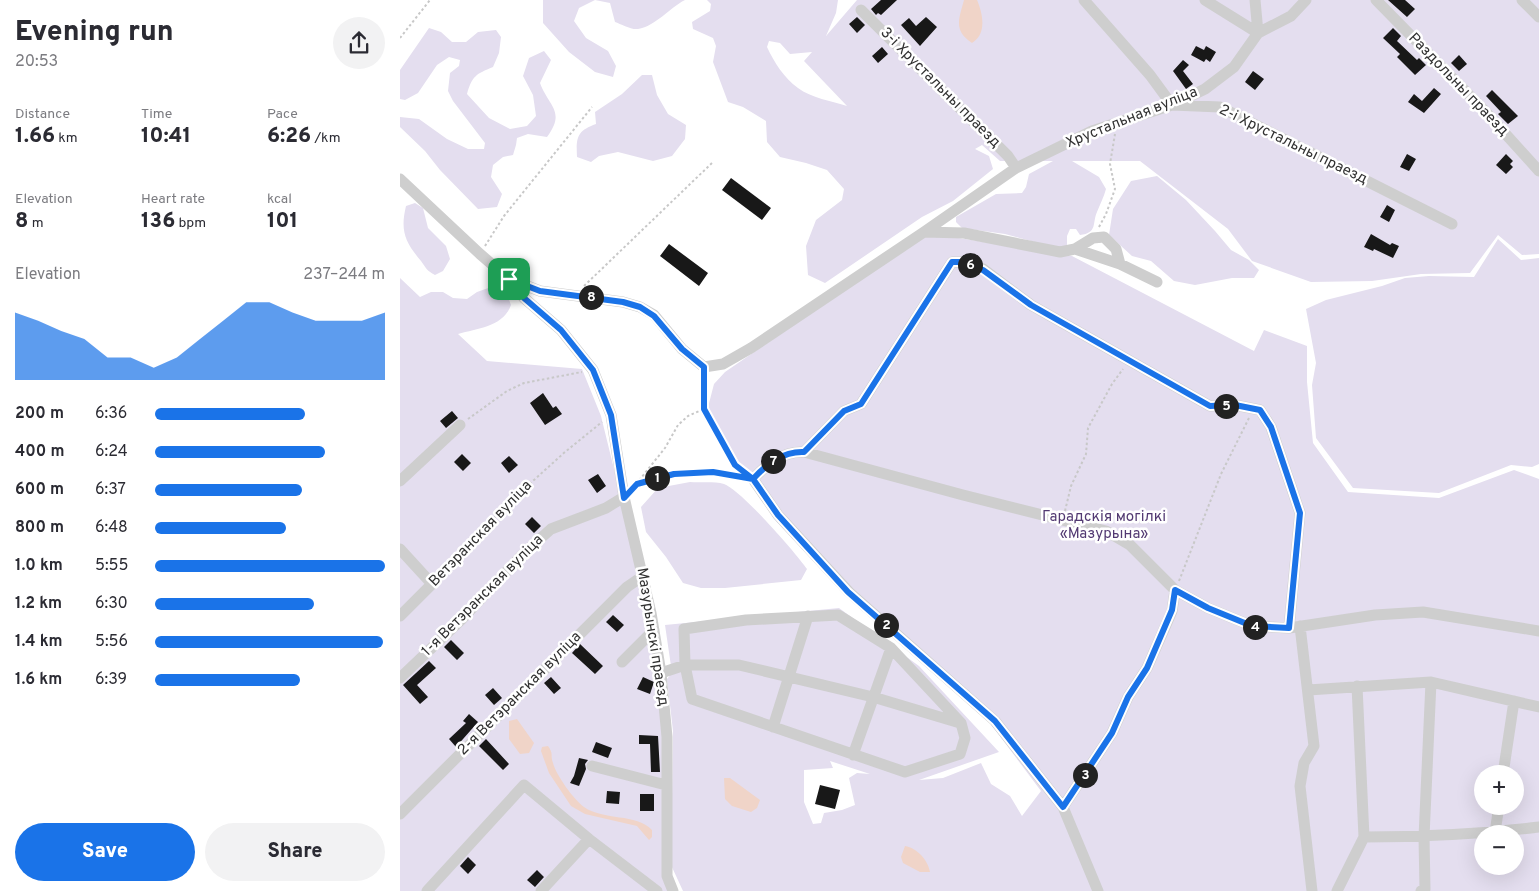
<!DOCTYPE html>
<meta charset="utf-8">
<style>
body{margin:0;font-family:Overpass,sans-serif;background:#f2f2f3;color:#2b2b33;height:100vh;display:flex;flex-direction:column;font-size:19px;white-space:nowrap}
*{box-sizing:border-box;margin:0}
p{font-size:16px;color:#7c7c81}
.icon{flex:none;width:28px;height:28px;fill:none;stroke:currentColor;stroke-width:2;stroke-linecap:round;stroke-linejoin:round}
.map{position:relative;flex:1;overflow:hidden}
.drawer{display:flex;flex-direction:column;background:#fff;width:400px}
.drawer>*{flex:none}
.controls{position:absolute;left:1074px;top:765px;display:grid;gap:10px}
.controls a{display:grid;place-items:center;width:50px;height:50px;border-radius:50%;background:#fff;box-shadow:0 5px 20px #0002;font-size:25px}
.pin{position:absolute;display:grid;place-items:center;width:42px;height:42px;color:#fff;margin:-21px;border-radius:10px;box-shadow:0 2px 8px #0006}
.km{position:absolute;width:25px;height:25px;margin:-12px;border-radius:50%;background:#222;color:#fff;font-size:14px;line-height:25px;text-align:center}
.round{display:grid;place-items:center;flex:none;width:52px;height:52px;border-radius:26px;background:#f2f2f3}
.overview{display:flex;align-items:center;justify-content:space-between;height:85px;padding:0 15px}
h1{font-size:28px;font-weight:800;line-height:38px}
.metrics{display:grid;grid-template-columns:repeat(3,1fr);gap:8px;height:85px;padding:5px 15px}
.metrics div{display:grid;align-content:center}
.metrics b{font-size:21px;font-weight:800}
.metrics small{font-size:14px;font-weight:400}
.metrics p{font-size:14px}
.chart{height:140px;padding:10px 15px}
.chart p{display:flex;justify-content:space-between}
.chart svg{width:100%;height:90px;margin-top:5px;fill:#1a73e8;opacity:.7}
.primary-button{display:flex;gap:10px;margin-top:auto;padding:10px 15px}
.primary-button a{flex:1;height:58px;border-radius:30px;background:#1a73e8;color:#fff;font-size:20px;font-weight:800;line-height:58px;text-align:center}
.primary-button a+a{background:#f2f2f3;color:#2b2b33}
ul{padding:0 15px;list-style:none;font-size:16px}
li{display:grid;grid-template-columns:80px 60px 1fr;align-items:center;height:38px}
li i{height:12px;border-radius:6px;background:#1a73e8}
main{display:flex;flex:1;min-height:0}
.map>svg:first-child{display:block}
</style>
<main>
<section class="drawer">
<div class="overview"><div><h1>Evening run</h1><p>20:53</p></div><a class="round"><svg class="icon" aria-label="share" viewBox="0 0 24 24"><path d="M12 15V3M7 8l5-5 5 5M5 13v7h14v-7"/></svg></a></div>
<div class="metrics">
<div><p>Distance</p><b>1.66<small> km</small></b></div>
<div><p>Time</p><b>10:41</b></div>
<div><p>Pace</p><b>6:26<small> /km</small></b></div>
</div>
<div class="metrics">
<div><p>Elevation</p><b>8<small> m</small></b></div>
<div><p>Heart rate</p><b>136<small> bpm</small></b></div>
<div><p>kcal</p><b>101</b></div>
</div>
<div class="chart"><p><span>Elevation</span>237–244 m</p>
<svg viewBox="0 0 160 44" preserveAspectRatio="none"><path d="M0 44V11L10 15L20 20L30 24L40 33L50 33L60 38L70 33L80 24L90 15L100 6L110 6L120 11L130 15L140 15L150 15L160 11V44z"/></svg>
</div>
<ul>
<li><b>200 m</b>6:36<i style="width:65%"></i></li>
<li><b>400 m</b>6:24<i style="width:74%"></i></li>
<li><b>600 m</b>6:37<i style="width:64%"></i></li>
<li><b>800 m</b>6:48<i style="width:57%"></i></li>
<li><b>1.0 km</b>5:55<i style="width:100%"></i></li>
<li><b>1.2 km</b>6:30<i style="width:69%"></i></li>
<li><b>1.4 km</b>5:56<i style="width:99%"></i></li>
<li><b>1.6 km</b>6:39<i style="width:63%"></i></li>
</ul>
<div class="primary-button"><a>Save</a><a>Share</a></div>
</section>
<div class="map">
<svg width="1139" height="891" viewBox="0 0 1139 891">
<rect width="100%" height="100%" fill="#fff"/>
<!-- green -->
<path fill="#e4deef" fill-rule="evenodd" d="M143,0H285C269,8 256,26 238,29C231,30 221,24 215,22L210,3L195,0L179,8L174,21L186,38L208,51L216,66L213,77L195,72L169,52L143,23Z
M307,0H438L436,13L426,36L457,0H1139V254L1122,255L1098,235L1070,273L1021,274L972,281L911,282L852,261L828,229L740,161H672L699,177L706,189C704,197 700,204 697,212C692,223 698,233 680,235L676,229H670L667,236V246L657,248L605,234L562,228L556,222V217L596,194L622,193L626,187L629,174L653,161H600L582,145L575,149L589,156L593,169L553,201L522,217L425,283L408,275L406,246L416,220L442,200L444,189L427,170L406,163L380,157L367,142L366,121L343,107L328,102L313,62L316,46L313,38L293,29L292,22L310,11L311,4ZM369,41L380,43L390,54L412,52L404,61L447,106C432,101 411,98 398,88C384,78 374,62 367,47Z
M29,28L41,32L52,42H66L78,32L96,30L101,37L99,53L93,67C76,74 72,76 67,94L89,118L110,129L127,126L136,116L133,95L123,76L129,58L144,51L151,60L140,83C149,107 166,111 147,137L128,134L117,138L116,145L113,155L103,157L93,165L91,177L102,194L97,207L78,209L40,170L25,151L0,127V117L19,119L47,139L68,149H84L85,143L53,101L48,91L50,73L59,66L60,60L49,57L37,65L18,93L5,100L0,99V70Z
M242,75H252L257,95L268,114L286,125L285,139L272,156L253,161L218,152L199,156L191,162L177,157C176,137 177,131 196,124L195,112L222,94Z
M757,176L786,200L815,231L831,250L849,260L859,270L854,278H832L795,285L774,281L751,261L732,256L709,235L713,209L731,181Z
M15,203L23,208L28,228L46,246L50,259L43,271L35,275C27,271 26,268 21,261C5,242 0,231 6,206Z
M528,233L672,256L854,351L864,330L907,346V382L913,443L948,492L1039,498L1114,470L1139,479V891H283L271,865L273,731L267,679L272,673L265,625L439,608L519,666L599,752L519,780L543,778L581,763L591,784L610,796L622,816L641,791L590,723L450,600L375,520L307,411L314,384L325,372ZM430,761L470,774L457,773L449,778L455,805L442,810L424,813L421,823L413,824L404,802V770L433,768ZM1082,774H1115V806H1082ZM1082,834H1115V866H1082Z
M1098,239L1121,260L1139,258V464L1132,467L1111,465L1039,493L953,488L916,438L912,385L916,363L906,309L926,300L982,286L1005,278L1029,276L1074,277Z
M0,278L20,297L31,292H43L53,298L67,299L77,292L94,286L106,292L111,305C103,327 78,328 58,334L87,361L182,369L201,416L239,571L258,675L264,738L269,891H0Z
M290,482C300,483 314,481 324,484C341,490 396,553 407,569L401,580L325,588H301L283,583L266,557L246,532L241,507L258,488Z"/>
<!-- water -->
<path fill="#f0d4c8" d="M564,0H577C583,14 587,34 572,43C553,30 559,19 564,0Z
M117,719L134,743L129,753L120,754L109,739V721Z
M148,746C154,754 150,755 153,763C156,775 174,800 184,807C204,821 236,813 252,830V837L249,840L237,826L185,814L171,806L149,773L141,751L142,747Z
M324,778H330L360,800L357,808L351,812L332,806L325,799Z
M505,846C517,848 528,860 530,872H520L503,863L501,857Z"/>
<!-- building -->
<path fill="#181818" d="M481,0H497L481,15L478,13L476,15L471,9Z
M988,0H1005L1015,9L1007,17Z
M457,17L465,25L457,33L449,24Z
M526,17L537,27L520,46L501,25L509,18L516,26Z
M993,28L1001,36L997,41L1017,60L1019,58L1026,65L1015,75L997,57L1000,54L983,38Z
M796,46L804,50L806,46L816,52L810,62L806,59L804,62L791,55Z
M482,47L488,54L478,63L472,56Z
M1059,55L1067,64L1059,71L1051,63Z
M783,60L789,65L783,71L793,84L786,89L773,71Z
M853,71L864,79L855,90L845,82Z
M1034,88L1041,94L1024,113L1008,102L1014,94L1022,101Z
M1092,90L1118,116L1108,124L1098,114L1101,112L1086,96Z
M1007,154L1016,159L1009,171L1000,167Z
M1106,154L1113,161L1110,164L1113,167L1106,174L1096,165Z
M331,178L371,208L362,220L322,190Z
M987,205L995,210L989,222L980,217Z
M971,234L990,245L992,243L999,246L993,258L974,249L973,251L964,247Z
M269,244L308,273L299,286L260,256Z
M143,393L153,408L156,406L162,414L145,425L130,403Z
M52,411L58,418L46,428L40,421Z
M62,454L71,463L63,471L54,462Z
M109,456L118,465L109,473L101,463Z
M198,474L206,486L197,493L188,480Z
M132,517L141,526L134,533L125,524Z
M213,615L224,625L217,632L206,622Z
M51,640L64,653L57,660L44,647Z
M180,644L203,666L195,674L172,653Z
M29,661L36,668L17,685L28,697L20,704L3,685Z
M151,677L161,688L154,694L144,683Z
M243,677L254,682L250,694L237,689Z
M93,688L102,698L94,705L85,695Z
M69,714L78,722L56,747L49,739L66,723L63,721Z
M239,735L258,736L260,772H251L250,744H239Z
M86,739L109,764L103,770L79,746Z
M196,742L212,748L208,758L192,752Z
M179,758L188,760L185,764L186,769L179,786L170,783L174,776Z
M420,785L440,790L435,809L415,804Z
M207,791L220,792L219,804L206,803Z
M240,794H254V811H240Z
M68,857L76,865L68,874L60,866Z
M137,870L144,877L135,887L127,880Z"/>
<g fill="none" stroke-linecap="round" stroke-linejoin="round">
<!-- path -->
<path stroke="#c8c8c8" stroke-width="2" stroke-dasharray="2.5 2.5" stroke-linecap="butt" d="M0,38L30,0
M699,227L706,214L715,189L710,164L715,134
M85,246L104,216L192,107
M184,286L313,162
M304,409L335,465L345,473
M68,419L107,391L124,383L182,372
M238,484L274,474L313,472L343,478
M233,488L265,448L278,425L288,416L304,409V377
M665,511L671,486L686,454L688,428L712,384L723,369
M39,577L104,507L165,452L202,422
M779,581L821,474L849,418"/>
<!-- minor -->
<path stroke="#cecece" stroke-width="11" d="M684,0L750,75L772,105L820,107L1052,224
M805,0L858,33
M855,0L858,33
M976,0L1083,109L1139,171
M1122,0L1139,17
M461,10L608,156L616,168
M0,179L80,254L109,279L140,291L223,302L240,307L254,315L282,349L304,367L323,364L351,348L524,232L616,168L692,131L772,105L805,89L834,67L858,33L891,16L906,0
M524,232L564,233L660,252L675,249L693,238L704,237L716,249L720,264L757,282
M675,249L720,264
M110,281L124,298L161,330L193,370L211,415L224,497L251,613L261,673L267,737V876L273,891
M404,452L444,411L461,404L552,262H562L583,269L631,305L810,406L835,405L860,410L871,427L900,513L889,628
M0,481L60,425
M0,549L32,584L0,616
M438,615L491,648L561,723L565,738L560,754L505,772L292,699L285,665L284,629L346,620Z
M900,626L914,746L904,763L900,786L912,891
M222,662L254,630
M261,673L285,665H339L473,697L560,723
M0,678L62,619L122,555L151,529L206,508L224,497
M908,690L1031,682L1139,707
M373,727L408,616
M453,755L491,648
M192,766L266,785
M1103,774L1114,701
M663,807L712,733L728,697L747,668L772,611L775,590
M0,814L227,587L243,576
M1095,832L1099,806
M964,837C1023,837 1081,834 1139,827
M27,891L124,785L189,839L257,891
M141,891L189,839
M698,891L663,807L595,721L449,592L378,515L353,479C367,464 383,451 404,452L563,495L706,531L730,545L775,590L808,608L852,626L889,628L975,615L1023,612L1139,631
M937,891L964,837L957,686
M1021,891L1025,889L1024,837L1031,682"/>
</g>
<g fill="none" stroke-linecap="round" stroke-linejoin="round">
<!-- route casing -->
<g stroke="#fff" stroke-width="10">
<path id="route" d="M109,279L124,298L161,330L193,370L211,415L224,498L237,484L274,474L313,472L353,479L378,515L448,592L595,721L663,807L712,733L728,697L747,668L772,610L775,590L808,608L852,626L889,628L900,513L871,427L860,410L835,405L810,406L631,305L583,270L562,262H552L461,404L444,411L404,452C383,451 367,464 353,479L335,465L304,409V367L282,349L254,316L240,307L223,302L140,291L109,279"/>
</g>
<!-- route -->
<use href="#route" stroke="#1a73e8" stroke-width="6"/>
</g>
<g text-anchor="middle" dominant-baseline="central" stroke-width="5" stroke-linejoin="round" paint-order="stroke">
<!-- street labels -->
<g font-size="15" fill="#313131" stroke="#fff">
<text transform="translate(1058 85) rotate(46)">Раздольны праезд</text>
<text transform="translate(540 88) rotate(45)">3-і Хрустальны праезд</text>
<text transform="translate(732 118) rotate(-22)">Хрустальная вуліца</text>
<text transform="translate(893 145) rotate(26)">2-і Хрустальны праезд</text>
<text transform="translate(81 534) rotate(-46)">Ветэранская вуліца</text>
<text transform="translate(83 596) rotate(-45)">1-я Ветэранская вуліца</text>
<text transform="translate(252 637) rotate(81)">Мазурынскі праезд</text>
<text transform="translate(120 694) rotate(-45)">2-я Ветэранская вуліца</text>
</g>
<!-- park labels -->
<g font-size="15" fill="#523972" stroke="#fff">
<text x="704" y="517">Гарадскія могілкі<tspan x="704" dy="17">«Мазурына»</tspan></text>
</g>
</g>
</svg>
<div class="controls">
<a>+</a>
<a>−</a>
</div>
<div class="pin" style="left:109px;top:279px;background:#1e9e55"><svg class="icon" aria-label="arrive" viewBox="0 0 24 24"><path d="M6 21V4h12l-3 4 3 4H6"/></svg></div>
<b class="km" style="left:257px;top:478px">1</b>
<b class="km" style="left:486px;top:625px">2</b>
<b class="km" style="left:685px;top:775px">3</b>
<b class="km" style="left:855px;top:627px">4</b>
<b class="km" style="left:826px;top:406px">5</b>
<b class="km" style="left:570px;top:265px">6</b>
<b class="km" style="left:373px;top:461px">7</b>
<b class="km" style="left:191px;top:297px">8</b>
</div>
</main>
